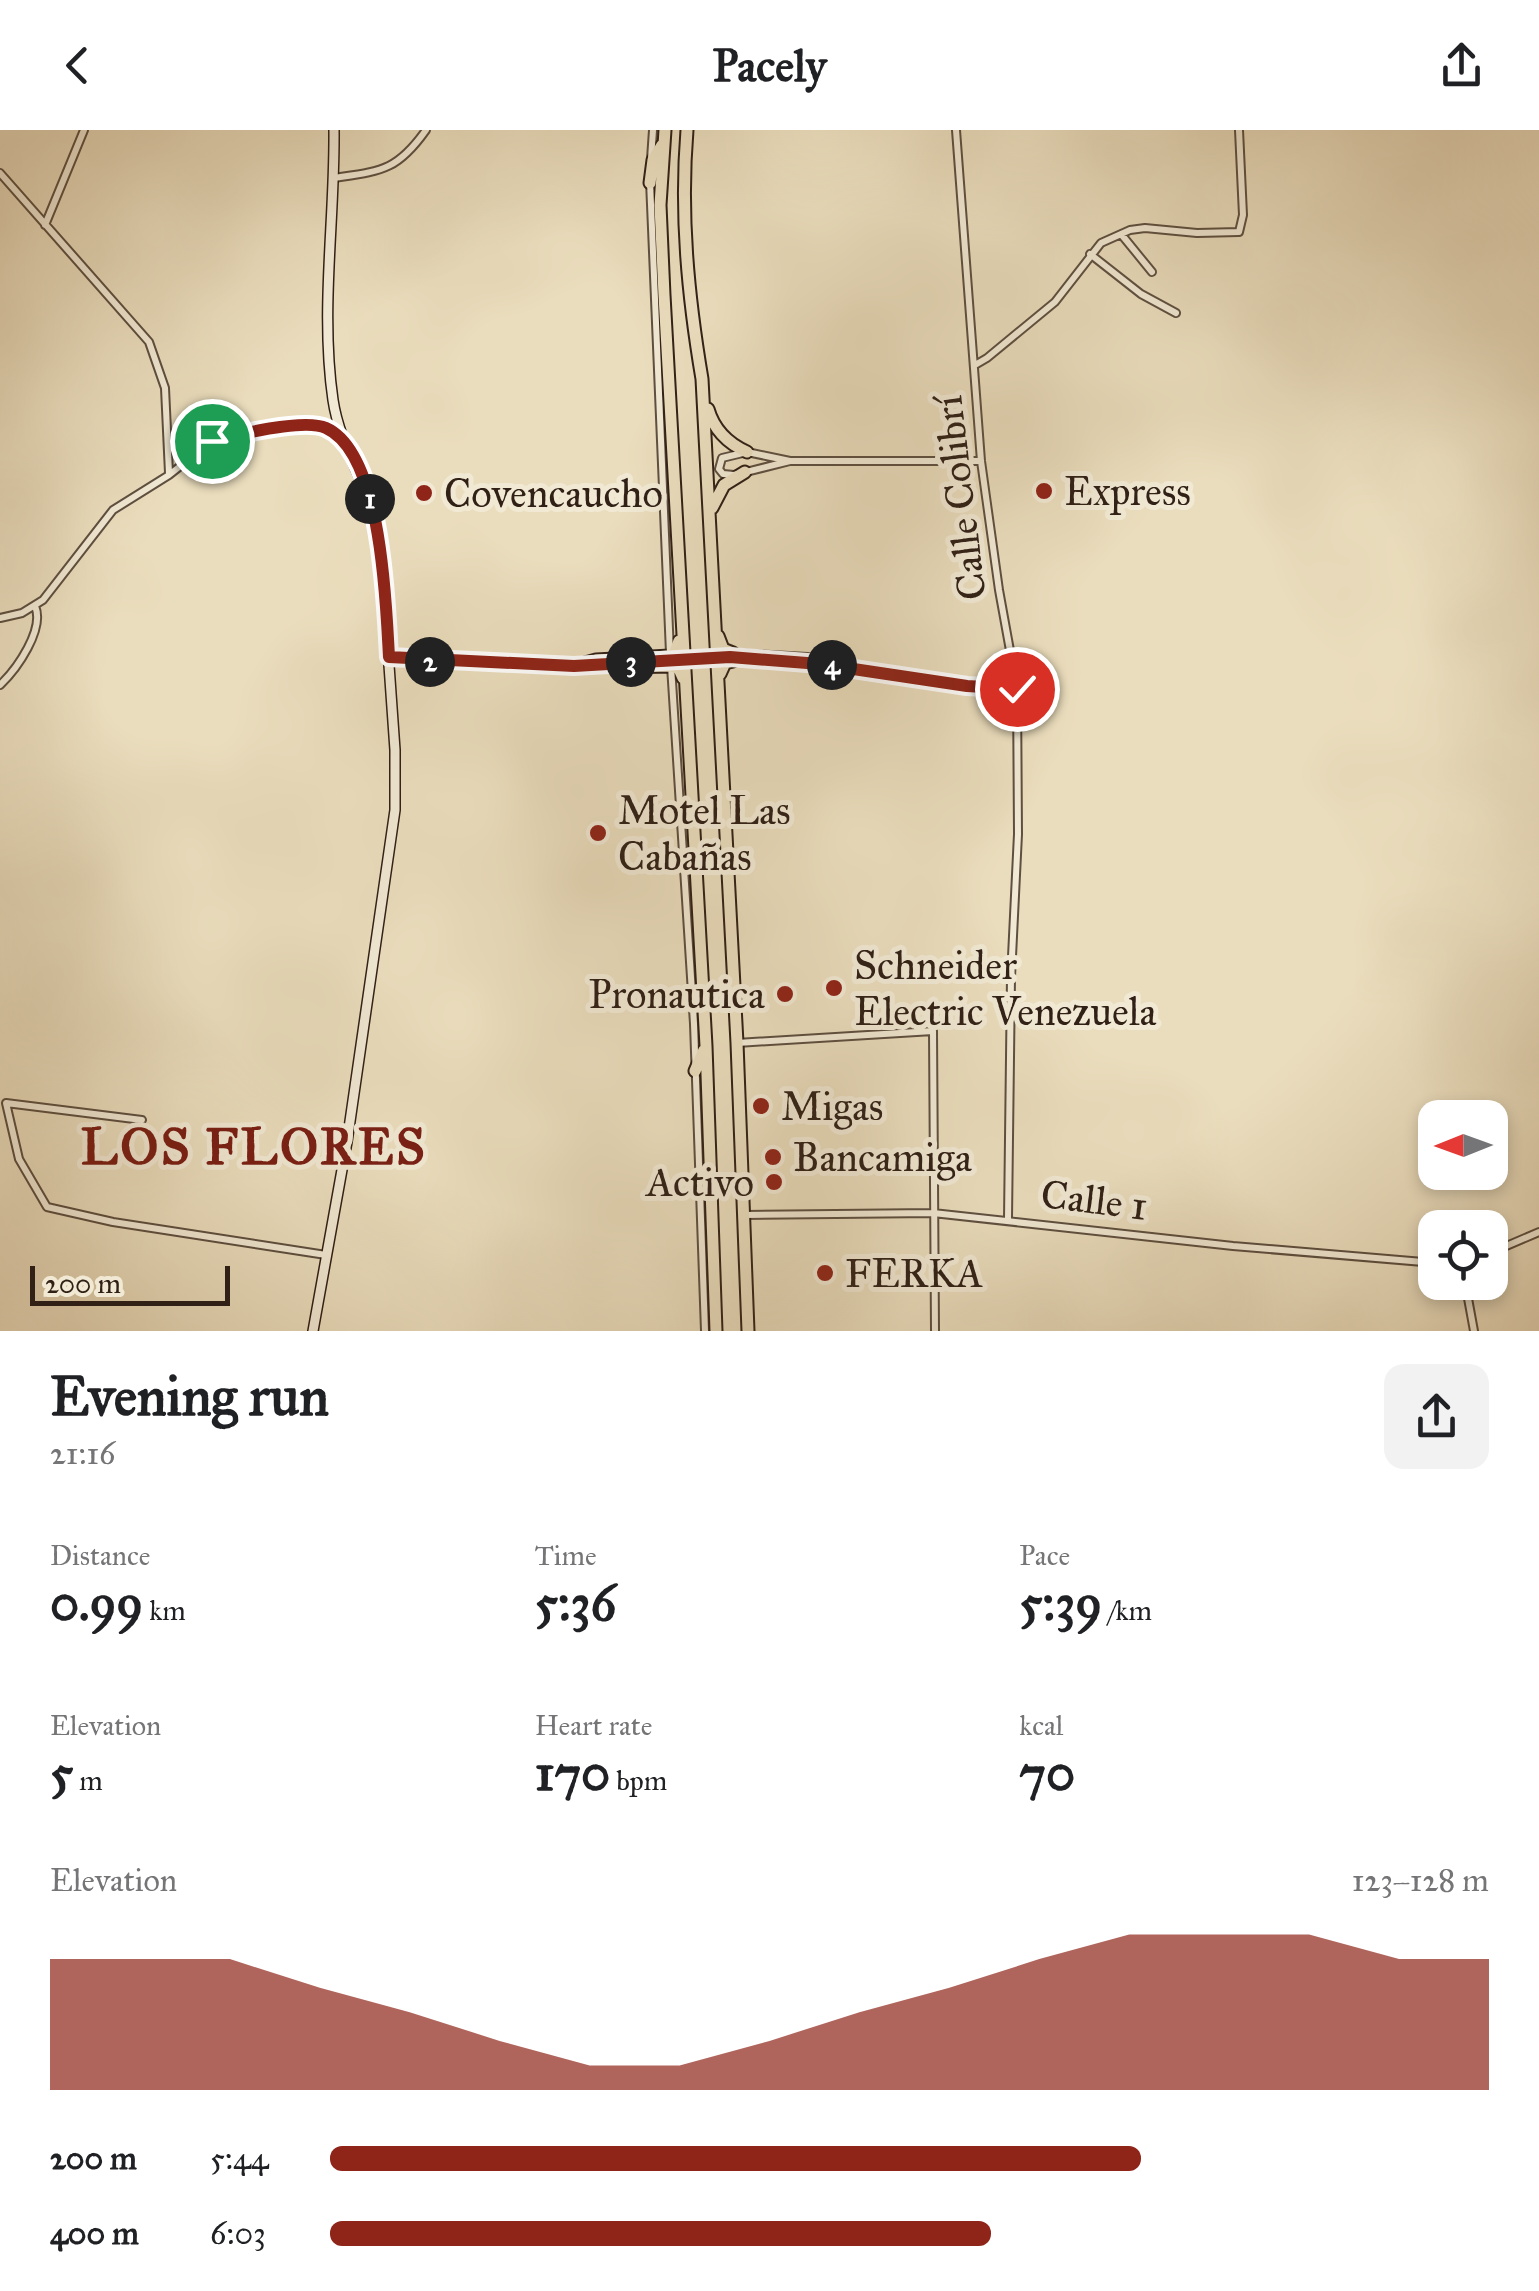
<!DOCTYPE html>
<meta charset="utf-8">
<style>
body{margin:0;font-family:"IM FELL Great Primer",serif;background:#f2f2f2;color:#202124;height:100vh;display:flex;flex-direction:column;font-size:38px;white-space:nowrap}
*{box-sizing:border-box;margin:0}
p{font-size:32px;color:#757577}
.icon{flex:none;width:55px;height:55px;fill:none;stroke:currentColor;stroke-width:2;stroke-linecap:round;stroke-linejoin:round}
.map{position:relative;height:1201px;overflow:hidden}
.panel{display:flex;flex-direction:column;background:#fff;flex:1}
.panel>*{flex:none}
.needle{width:65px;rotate:269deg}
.controls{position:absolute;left:1418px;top:970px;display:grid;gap:20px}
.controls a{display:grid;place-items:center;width:90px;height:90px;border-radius:20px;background:#fff;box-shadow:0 5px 15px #0003;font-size:50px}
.scale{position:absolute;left:30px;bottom:25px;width:200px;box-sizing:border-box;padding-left:10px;border:5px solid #302016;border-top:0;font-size:28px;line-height:35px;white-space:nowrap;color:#302016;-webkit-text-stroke:8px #f1e9d4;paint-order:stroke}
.pin{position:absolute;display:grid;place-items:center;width:85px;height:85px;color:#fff;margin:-42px;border:5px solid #fff;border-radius:50%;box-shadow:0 2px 10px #0007}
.km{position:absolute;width:50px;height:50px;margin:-25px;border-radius:50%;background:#222;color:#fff;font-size:28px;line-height:50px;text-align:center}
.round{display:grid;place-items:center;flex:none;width:105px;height:105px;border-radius:20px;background:#f2f2f2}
.overview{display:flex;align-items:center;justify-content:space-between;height:170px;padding:0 50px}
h1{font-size:55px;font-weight:700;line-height:75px}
.figures{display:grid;grid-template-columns:repeat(3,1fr);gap:15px;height:170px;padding:10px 50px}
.figures div{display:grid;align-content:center}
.figures b{font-size:50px;font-weight:700}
.figures small{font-size:28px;font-weight:400}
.figures p{font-size:28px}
.chart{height:280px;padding:20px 50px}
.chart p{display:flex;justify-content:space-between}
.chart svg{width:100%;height:180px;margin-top:10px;fill:#8f2418;opacity:.7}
ul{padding:0 50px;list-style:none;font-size:32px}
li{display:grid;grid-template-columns:160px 120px 1fr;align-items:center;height:75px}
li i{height:25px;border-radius:12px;background:#8f2418}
header{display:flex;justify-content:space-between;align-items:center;height:130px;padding:0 50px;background:#fff;font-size:45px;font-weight:700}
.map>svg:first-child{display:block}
</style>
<header><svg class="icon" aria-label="back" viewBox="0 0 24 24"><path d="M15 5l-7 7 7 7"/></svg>Pacely<svg class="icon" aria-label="share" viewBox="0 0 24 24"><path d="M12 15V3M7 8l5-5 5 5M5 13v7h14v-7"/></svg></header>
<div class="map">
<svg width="1539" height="1201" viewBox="0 0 1539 1201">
<rect width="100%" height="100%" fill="#eaddbd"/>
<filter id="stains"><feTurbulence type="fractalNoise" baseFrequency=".002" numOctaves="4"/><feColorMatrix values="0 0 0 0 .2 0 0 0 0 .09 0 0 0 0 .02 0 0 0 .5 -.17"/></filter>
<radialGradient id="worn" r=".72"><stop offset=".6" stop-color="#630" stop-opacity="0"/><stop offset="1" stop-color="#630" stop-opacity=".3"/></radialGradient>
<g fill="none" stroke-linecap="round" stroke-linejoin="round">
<!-- street casing -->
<g stroke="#5e4f40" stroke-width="10">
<path id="street" d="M956,0L981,331L999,460L1017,559L1018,704L1011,847L1008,1089
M651,29L653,0
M0,43L149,212L165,258L169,343
M334,48C381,41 397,41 426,0
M650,51L670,523
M45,95L84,0
M1121,104L1152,142
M1090,124L1141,164L1176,183
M975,235L987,228L1055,172L1101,113L1130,100L1145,98L1197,103L1239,102L1243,85L1239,0
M790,331L734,345L723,344L719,339L722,328L747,322L790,331H981
M0,488L22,483L43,470L113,380L169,345L212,311L308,294L327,298L341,311
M732,523L808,527L840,536
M389,527L574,536
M774,530L823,534
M733,531L857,539
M671,536L694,894L705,1201
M855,539L967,555L1017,559
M0,555C17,539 45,499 35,476
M737,913L933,901L935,1201
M142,990L6,973L19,1029L47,1077L113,1092L326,1125
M745,1085L933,1083L1233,1116L1435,1133
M1490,1123L1539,1102
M1465,1152L1474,1201"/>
</g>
<!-- secondary casing -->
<g stroke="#302016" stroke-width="12">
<path id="secondary" d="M313,1201L347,1012L395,680V620L380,408C371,360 340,318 333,270C320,181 335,89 334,0"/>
</g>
<!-- highway casing -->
<g stroke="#302016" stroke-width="15">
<path id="highway" d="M665,0L660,75L664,165L706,916L716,1201
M687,0C680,84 688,166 702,249L737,913L748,1201
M650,53L653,30L662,15
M708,279C714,300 727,313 747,322
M712,378L724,355L745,342
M718,506L723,519L733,523
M578,535L596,530L670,526L674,524L679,511
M618,537L672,536L679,539L683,548
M720,544L725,533L733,531
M695,941L704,920"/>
</g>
<!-- street -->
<use href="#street" stroke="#f1e9d4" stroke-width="6"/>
<!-- secondary -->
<use href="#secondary" stroke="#f1e9d4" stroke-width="9"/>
<!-- highway -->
<use href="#highway" stroke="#eaddbd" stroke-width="11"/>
<!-- street-bridge casing -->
<g stroke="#5e4f40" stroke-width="10" stroke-linecap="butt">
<path id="street-bridge" d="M574,536L729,527L774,530"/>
</g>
<!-- street-bridge -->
<use href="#street-bridge" stroke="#f1e9d4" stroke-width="6"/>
</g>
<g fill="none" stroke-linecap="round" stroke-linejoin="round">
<!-- route casing -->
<g stroke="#fff" stroke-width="20">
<path id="route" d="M212,311C236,305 304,288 326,298C382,323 386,474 389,527L574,536L730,527L820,534L967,556L1017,559"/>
</g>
<!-- route -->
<use href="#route" stroke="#8f2418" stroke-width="12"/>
</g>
<!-- markers -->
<g fill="#8f2418" stroke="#f1e9d4" stroke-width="4">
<circle cx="1044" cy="361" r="10"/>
<circle cx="424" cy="363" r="10"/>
<circle cx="598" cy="703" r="10"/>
<circle cx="834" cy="858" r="10"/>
<circle cx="785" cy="864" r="10"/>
<circle cx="761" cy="976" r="10"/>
<circle cx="773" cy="1027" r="10"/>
<circle cx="774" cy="1052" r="10"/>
<circle cx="825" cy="1143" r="10"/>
</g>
<g text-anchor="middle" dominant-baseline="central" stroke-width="10" stroke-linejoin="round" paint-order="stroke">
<!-- poi labels -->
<g font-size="40" fill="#302016" stroke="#f1e9d4" text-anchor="start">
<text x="1064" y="361">Express</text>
<text x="444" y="363">Covencaucho</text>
<text x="618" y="680">Motel Las<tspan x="618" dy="46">Cabañas</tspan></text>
<text x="854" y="835">Schneider<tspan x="854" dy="46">Electric Venezuela</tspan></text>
<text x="765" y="864" text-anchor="end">Pronautica</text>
<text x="781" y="976">Migas</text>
<text x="793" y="1027">Bancamiga</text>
<text x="754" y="1052" text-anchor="end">Activo</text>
<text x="845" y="1143">FERKA</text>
</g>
<!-- street labels -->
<g font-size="40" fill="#302016" stroke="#f1e9d4">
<text transform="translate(960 368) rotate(-97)">Calle Colibrí</text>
<text transform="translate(1094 1070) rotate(7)">Calle 1</text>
</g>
<!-- district labels -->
<g font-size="50" font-weight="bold" letter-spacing="2.5" fill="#7a1f14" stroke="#f1e9d4">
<text x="254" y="1017">LOS FLORES</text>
</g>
</g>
<rect width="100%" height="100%" filter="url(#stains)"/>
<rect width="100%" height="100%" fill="url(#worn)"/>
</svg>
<div class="controls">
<a><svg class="needle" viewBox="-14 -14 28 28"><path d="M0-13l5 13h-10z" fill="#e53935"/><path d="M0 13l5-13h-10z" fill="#757577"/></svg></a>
<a><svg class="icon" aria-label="locate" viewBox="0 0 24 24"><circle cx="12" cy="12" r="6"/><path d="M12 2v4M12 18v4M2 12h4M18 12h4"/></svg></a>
</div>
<div class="scale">200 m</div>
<div class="pin" style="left:212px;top:311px;background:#1e9e55"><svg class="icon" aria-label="arrive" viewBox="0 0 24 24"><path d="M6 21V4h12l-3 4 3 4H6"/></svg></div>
<div class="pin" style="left:1017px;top:559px;background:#d93025"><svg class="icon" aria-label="check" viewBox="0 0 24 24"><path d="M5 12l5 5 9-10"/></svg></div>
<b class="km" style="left:370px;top:369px">1</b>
<b class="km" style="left:430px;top:532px">2</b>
<b class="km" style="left:631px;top:532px">3</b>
<b class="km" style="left:832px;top:535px">4</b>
</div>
<section class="panel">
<div class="overview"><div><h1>Evening run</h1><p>21:16</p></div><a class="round"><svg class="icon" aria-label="share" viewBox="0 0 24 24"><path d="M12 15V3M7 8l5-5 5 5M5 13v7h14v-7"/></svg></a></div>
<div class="figures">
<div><p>Distance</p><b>0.99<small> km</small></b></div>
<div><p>Time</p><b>5:36</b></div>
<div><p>Pace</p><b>5:39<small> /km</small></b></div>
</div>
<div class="figures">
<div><p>Elevation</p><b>5<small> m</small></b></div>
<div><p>Heart rate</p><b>170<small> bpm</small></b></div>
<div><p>kcal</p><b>70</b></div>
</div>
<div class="chart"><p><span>Elevation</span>123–128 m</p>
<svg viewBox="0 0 160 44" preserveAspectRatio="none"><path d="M0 44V12L10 12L20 12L30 19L40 25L50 32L60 38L70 38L80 32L90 25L100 19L110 12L120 6L130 6L140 6L150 12L160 12V44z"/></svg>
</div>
<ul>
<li><b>200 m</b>5:44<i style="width:70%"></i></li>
<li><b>400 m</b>6:03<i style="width:57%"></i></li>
</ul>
</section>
